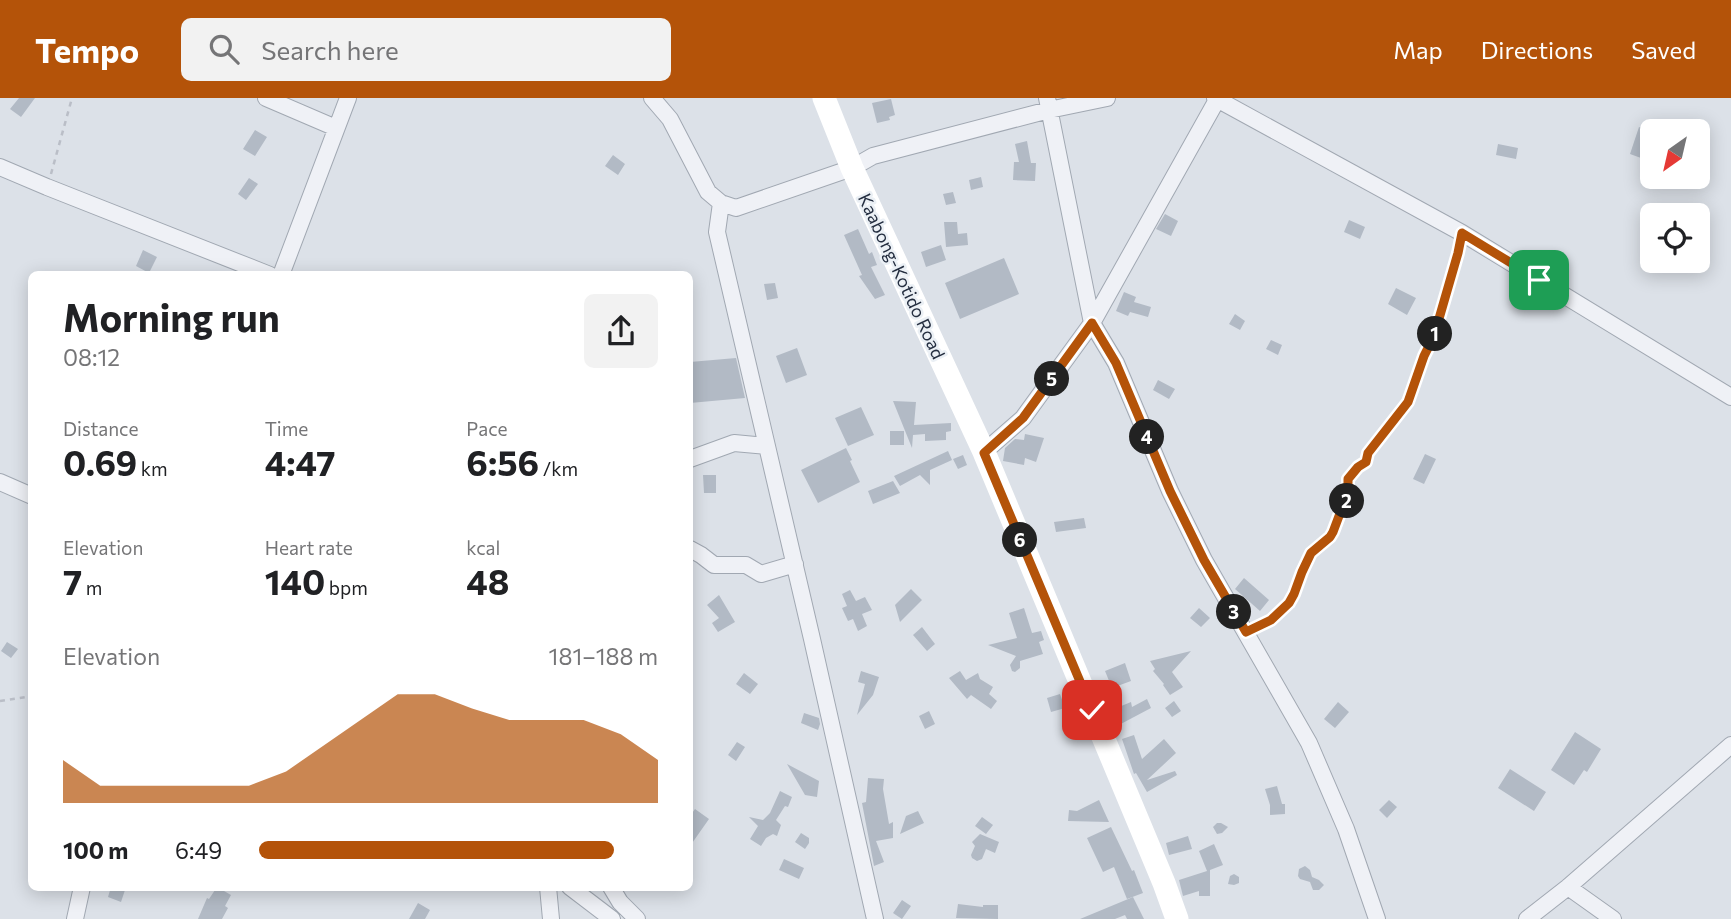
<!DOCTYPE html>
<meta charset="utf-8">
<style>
body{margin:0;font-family:Commissioner,sans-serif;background:#f2f2f2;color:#202124;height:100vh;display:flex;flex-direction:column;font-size:26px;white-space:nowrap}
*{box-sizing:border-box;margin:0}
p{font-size:23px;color:#757577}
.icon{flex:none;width:38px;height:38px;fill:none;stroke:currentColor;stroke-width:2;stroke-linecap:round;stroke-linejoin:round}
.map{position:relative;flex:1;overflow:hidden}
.details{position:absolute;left:28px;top:173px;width:665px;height:620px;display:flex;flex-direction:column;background:#fff;border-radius:10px;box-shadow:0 4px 18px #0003}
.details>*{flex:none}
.needle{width:46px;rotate:214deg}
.buttons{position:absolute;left:1640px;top:21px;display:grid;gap:14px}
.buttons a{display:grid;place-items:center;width:70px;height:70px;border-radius:10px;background:#fff;box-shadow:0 4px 18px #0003;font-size:35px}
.pin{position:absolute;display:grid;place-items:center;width:60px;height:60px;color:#fff;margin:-30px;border-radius:14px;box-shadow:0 4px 10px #0006}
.km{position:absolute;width:35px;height:35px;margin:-18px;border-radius:50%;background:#222;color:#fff;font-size:19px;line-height:35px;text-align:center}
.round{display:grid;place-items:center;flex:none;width:74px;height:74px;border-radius:10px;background:#f2f2f2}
.headline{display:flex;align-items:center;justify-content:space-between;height:119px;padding:0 35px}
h1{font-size:38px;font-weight:700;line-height:52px}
.figures{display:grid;grid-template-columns:repeat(3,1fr);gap:10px;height:119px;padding:7px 35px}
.figures div{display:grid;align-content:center}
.figures b{font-size:35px;font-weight:700}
.figures small{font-size:19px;font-weight:400}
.figures p{font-size:19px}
.chart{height:196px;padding:14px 35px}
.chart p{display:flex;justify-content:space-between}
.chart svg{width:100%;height:126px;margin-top:7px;fill:#b45309;opacity:.7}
ul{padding:0 35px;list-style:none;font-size:23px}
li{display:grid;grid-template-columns:112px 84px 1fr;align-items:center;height:52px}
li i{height:18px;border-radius:9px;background:#b45309}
header{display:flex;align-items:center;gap:42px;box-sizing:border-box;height:98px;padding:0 35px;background:#b45309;color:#fff}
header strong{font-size:33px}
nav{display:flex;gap:38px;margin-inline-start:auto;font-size:24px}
.search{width:490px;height:63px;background:#f2f2f2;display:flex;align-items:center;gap:18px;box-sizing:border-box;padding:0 24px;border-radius:10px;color:#757577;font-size:26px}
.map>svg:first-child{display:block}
</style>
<header>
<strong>Tempo</strong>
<div class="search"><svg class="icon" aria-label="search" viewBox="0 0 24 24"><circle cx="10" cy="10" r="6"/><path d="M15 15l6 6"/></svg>Search here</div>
<nav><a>Map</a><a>Directions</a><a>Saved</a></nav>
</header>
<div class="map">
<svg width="1731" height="821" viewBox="0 0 1731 821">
<rect width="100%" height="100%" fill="#dce1e8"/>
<!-- building -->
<path fill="#b2bac5" d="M19,0H35L21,19L10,11Z
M891,1L895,17L889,19L890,22L877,25L872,5Z
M1639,29L1652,34V64L1630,56Z
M255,32L267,39L255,58L243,51Z
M1027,43L1031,65H1036L1035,83L1013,82L1014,64H1019L1015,46Z
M1498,46L1518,50L1516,61L1496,57Z
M613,57L625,66L618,77L605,68Z
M981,79L983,89L971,92L969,82Z
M249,80L258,86L246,102L238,96Z
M953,94L956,105L946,107L943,96Z
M1165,116L1178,123L1171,138L1156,131Z
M1349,122L1365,129L1360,141L1344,134Z
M944,124H957L958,136L967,135L968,147L946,149Z
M858,131L869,156L872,154L877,167L871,169L885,197L875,201L859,178L862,177L844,137Z
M941,147L946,162L926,169L921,154Z
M143,152L157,159L149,175L136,168Z
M1004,160L1019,196L960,221L945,185Z
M775,185L778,200L767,202L764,186Z
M1396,190L1416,200L1407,217L1388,206Z
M1124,194L1136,199L1134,204L1151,209L1148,219L1130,214L1128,218L1116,213Z
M1235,216L1245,223L1240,232L1229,226Z
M1271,242L1282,247L1278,257L1266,251Z
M797,250L807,277L786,285L776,258Z
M736,260L745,300L690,305V264Z
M1158,282L1175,291L1169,301L1153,292Z
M893,303L916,304L914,327L951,325V333L946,334V342L925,343V336L913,337L912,350Z
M861,309L874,337L848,348L835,320Z
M890,333H904V347H890Z
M1025,336L1044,340L1036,364L1025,360L1024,367L1003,363L1005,350L1015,341L1024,342Z
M846,350L852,362L850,363L860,384L818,405L801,372Z
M948,353L952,362L930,372V387L920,377L900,388L894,378Z
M1425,356L1436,361L1424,386L1413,381Z
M963,357L967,367L958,371L953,361Z
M703,377H716V395H704Z
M893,383L900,395L873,406L868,393Z
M1084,420L1086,430L1056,434L1054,424Z
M1244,480L1269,502L1260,513L1235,491Z
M911,491L922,502L900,524L895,507Z
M850,492L856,503L865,499L872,512L862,516L867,528L858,533L853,521L848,523L842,510L847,508L842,496Z
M719,497L735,524L718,534L712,525L719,520L707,507Z
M1024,510L1032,535L1041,533L1044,542L1039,544L1043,556L1020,563V570L1015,574L1012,573L1010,567L1016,558L988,547L1017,540L1009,515Z
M1199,510L1210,520L1201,529L1190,520Z
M922,529L935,546L927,553L913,537Z
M7,544L18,551L11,560L1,553Z
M1191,553L1172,574L1183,589L1170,597L1163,587L1164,586L1153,573L1155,571L1150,563Z
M1125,565L1131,583L1112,590L1105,573Z
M861,573L879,579L873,597L857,617L865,586L858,584Z
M960,573L966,582L978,575L980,581L993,589L989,596L997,603L991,611L971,597L967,601L949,580Z
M744,575L758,586L750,596L736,586Z
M1060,596L1065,610L1051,614L1047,600Z
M1147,601L1151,610L1117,628L1112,620L1117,617L1114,611L1131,604L1132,609Z
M1174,603L1181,613L1172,619L1165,610Z
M1338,604L1349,614L1335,630L1324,621Z
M929,613L935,626L925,631L919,618Z
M804,615L819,620L820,626L818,632L801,625Z
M1575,634L1601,651L1587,674L1584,672L1574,687L1551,672Z
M1134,637L1142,661L1164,641L1176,655L1147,682L1175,673L1177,677L1147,694L1136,675L1134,676L1122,641Z
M737,644L745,649L736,663L728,657Z
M787,666L819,683L817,699L805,697Z
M1510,671L1546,694L1534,713L1498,690Z
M868,680L884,681L883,691L889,726L893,724V740L876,743L884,764L874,768L862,705L866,704Z
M1277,688L1282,706H1285V716L1270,717V707L1265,691Z
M780,693L792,699L788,709L785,708L776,722L781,727L777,738L773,736L766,740L761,748L750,741L758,728L749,719L763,722L770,715Z
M1099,702L1109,724L1068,723L1069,712L1077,713Z
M1389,702L1397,709L1387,720L1379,712Z
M695,711L709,721L690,748V718Z
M918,713L924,725L900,736L906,718Z
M982,719L993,727L986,736L975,728Z
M1217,725H1221L1228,729L1222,735L1217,736L1213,729Z
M1111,729L1132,773L1134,772L1143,795L1127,801L1114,769L1103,774L1087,740Z
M801,735L809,740V745L805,751L795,744Z
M980,736L999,744L995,755L986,751L982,761L977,763L972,760L971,757L975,748L972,744Z
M1188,738L1192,751L1169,757L1166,745Z
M1214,746L1223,767L1210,772V798H1199V793L1183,798L1179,782L1207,773L1199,753Z
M784,761L804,770L799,781L779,772Z
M1305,768L1310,772L1312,779L1319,782L1324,787L1319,792H1313L1310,784L1300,781L1298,778L1299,771Z
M1234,776L1239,779V785L1234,787L1228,786L1230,778Z
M111,789H126L121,804L108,799Z
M217,789L231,797L225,808L228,810L222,821H198L207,800L209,801Z
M1133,799L1144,821H1127L1125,817L1115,821H1080Z
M902,802L911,808L902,821L893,815Z
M418,805L430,812L425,821H409Z
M958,806L983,809V807H998V821L956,820Z"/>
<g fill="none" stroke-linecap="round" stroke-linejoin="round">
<!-- minor casing -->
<g stroke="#a1a8b2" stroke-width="18">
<path id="minor" d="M266,0L336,30
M652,0L670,21L708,94L721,105L736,110L852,70L873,58L1049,12L1107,0
M1047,0L1092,225L1116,265L1170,393L1204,462L1309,645L1346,731L1377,821
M1215,0L1462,135L1731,299
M0,69L47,89L270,177
M721,105L717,134L812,541L875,821
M281,177L348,0
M984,354L1023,320L1092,225L1218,0
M690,361L734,345L767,348
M0,384L32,398
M690,451L701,457L714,467H746L761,476L795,466
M548,789L551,821
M570,789L612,821
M611,789L620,804L637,821
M1568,789L1613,821
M75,821L82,789
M1527,821L1568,789L1731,647"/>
</g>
<!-- path -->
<path stroke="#babec7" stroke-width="2.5" stroke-dasharray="5 5" stroke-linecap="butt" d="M51,76L72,0
M1258,529L1271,522L1289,505L1294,496L1302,474L1311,455L1330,439L1333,434L1339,418L1348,401V381L1358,369L1365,364L1368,355L1408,304L1424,258L1434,238L1459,148
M0,603L32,598"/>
<!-- minor -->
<use href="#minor" stroke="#eff1f6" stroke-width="16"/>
<!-- secondary -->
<path stroke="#fff" stroke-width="23" d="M824,0L852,70L984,354L1164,785L1177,821"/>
</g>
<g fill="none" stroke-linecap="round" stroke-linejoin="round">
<!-- route casing -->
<g stroke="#fff" stroke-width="14">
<path id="route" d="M1092,612L984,355L1023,320L1092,225L1116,265L1170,393L1204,462L1246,534L1271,522L1289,505L1294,496L1302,474L1311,455L1330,439L1333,434L1339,418L1348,401V381L1358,369L1366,364L1368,355L1408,304L1424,258L1434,238L1458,155L1462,135L1539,182"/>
</g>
<!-- route -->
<use href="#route" stroke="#b45309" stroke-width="9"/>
</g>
<g text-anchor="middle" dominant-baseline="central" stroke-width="5" stroke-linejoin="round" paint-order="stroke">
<!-- street labels -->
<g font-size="18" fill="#242e40" stroke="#ebf0f5">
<text transform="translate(902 178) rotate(65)">Kaabong-Kotido Road</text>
</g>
</g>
</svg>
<div class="buttons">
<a><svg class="needle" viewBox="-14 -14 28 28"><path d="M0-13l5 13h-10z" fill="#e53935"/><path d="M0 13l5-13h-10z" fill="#757577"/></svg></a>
<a><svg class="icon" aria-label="locate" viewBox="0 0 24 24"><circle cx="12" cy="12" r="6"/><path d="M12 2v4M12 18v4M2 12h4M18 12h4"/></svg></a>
</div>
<div class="pin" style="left:1539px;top:182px;background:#1e9e55"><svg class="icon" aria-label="arrive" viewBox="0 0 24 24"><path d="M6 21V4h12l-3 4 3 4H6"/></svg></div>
<div class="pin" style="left:1092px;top:612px;background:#d93025"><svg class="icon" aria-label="check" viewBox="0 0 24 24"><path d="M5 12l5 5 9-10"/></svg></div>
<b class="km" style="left:1435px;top:236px">1</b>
<b class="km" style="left:1347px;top:403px">2</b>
<b class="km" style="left:1234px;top:514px">3</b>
<b class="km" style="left:1147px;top:339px">4</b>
<b class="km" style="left:1052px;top:281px">5</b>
<b class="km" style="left:1020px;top:442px">6</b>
<section class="details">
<div class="headline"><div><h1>Morning run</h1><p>08:12</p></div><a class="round"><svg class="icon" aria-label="share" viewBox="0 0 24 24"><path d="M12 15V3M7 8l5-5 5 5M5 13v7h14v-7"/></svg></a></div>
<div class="figures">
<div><p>Distance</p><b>0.69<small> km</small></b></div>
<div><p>Time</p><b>4:47</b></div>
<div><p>Pace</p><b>6:56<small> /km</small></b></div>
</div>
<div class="figures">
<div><p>Elevation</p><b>7<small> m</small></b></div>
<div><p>Heart rate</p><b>140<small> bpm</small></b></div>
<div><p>kcal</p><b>48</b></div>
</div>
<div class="chart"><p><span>Elevation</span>181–188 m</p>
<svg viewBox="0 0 160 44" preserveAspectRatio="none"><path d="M0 44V29L10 38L20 38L30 38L40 38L50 38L60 33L70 24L80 15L90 6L100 6L110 11L120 15L130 15L140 15L150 20L160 29V44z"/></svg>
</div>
<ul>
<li><b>100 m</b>6:49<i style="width:89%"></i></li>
</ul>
</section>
</div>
